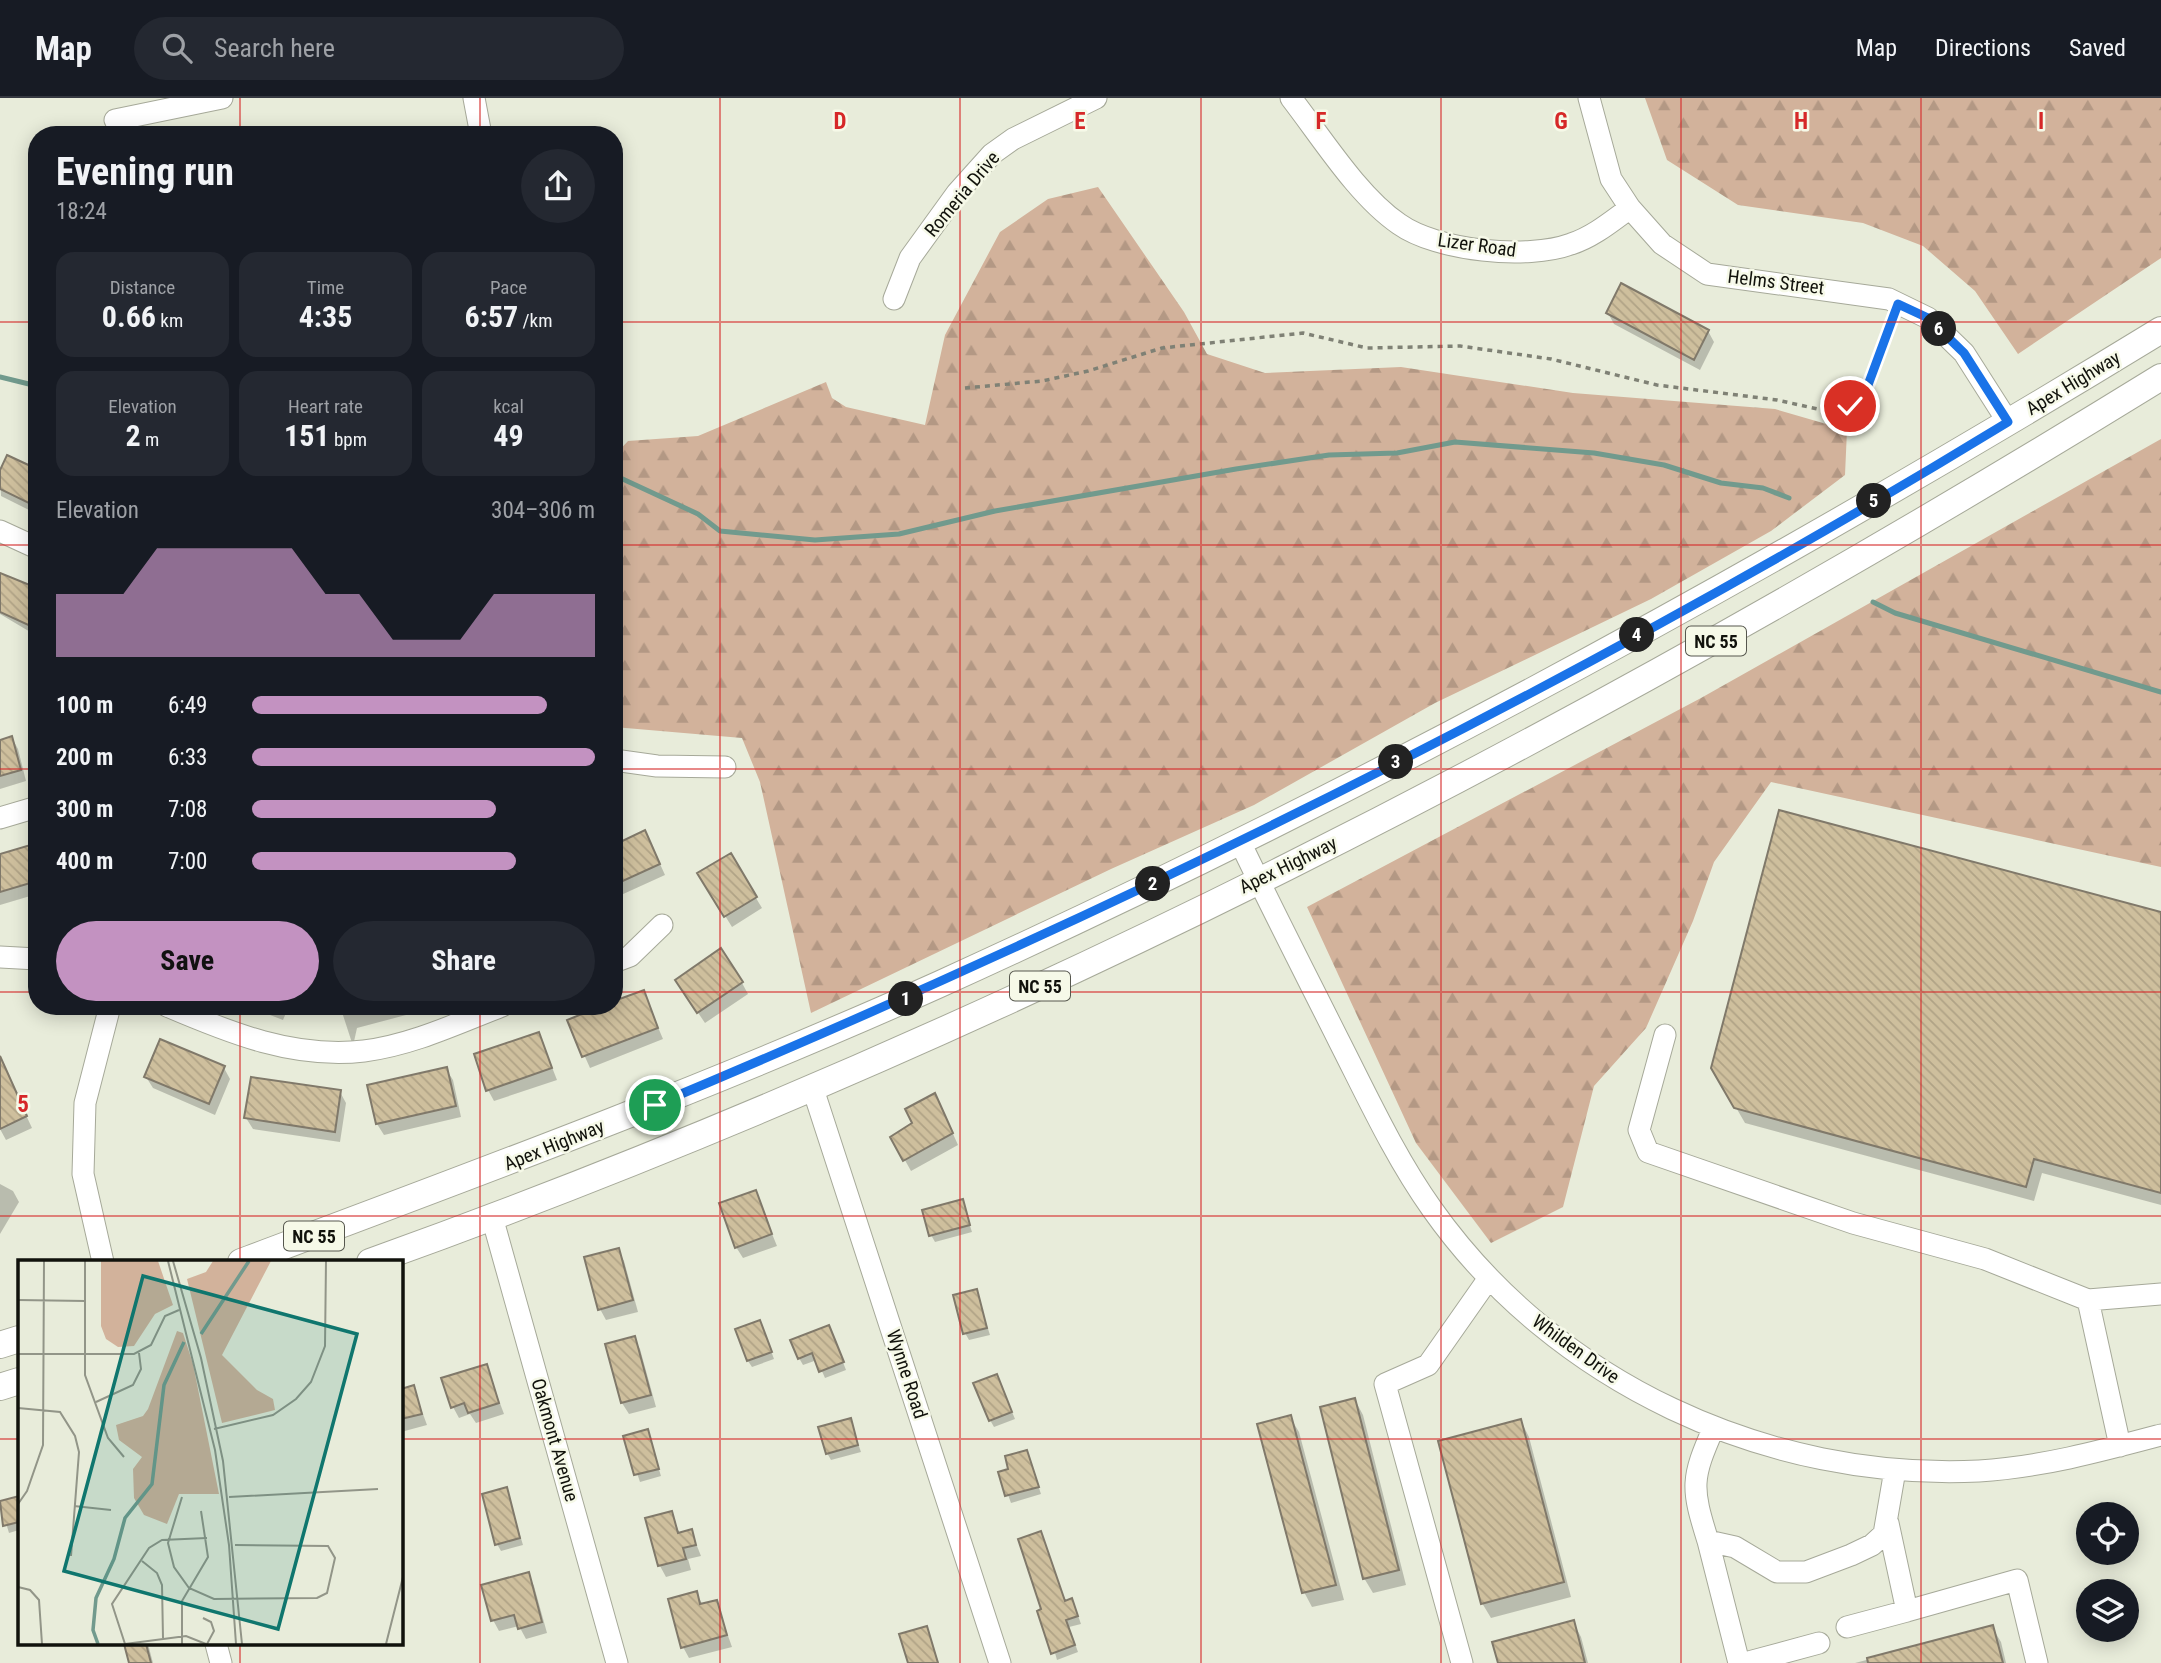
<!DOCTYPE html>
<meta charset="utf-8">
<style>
body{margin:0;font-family:"Roboto Condensed",sans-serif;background:#242831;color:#f1f3f6;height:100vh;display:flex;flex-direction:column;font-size:26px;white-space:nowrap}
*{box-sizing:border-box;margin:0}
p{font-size:23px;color:#9ea1a6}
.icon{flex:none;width:38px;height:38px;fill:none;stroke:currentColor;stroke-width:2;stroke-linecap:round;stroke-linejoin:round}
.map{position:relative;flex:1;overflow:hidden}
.side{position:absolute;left:28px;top:28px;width:595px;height:889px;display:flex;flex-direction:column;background:#171b24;border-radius:28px;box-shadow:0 4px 18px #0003}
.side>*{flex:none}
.tools{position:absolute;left:2076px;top:1404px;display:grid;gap:14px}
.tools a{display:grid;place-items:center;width:63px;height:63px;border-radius:50%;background:#171b24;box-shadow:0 4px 18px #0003;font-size:35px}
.pin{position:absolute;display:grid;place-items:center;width:60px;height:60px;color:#fff;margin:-30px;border:4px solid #fff;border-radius:50%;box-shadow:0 2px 7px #0007}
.km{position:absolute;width:35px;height:35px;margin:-18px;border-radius:50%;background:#222;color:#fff;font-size:19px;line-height:35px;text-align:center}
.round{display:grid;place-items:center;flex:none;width:74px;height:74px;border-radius:37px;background:#242831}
.headline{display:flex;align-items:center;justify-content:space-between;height:119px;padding:0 28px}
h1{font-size:38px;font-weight:700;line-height:52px}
.stats{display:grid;grid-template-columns:repeat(3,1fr);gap:10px;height:119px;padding:7px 28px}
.stats div{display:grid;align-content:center;border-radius:18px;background:#242831;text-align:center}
.stats b{font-size:30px;font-weight:700}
.stats small{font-size:19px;font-weight:400}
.stats p{font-size:19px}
.chart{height:196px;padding:14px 28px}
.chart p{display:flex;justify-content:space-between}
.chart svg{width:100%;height:126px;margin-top:7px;fill:#c392c1;opacity:.7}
.primary-button{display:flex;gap:14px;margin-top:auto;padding:14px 28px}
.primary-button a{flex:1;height:80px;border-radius:42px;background:#c392c1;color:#111;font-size:28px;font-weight:700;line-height:80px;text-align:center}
.primary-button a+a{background:#242831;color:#f1f3f6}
ul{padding:0 28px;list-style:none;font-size:23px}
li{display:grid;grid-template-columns:112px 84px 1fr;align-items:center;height:52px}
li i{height:18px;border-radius:9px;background:#c392c1}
header{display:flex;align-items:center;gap:42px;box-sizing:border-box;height:98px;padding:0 35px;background:#171b24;border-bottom:2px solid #363941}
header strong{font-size:33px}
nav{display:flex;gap:38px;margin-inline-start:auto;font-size:24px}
.search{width:490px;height:63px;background:#242831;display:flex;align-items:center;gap:18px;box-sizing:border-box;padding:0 24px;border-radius:38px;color:#9ea1a6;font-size:26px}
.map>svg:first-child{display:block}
</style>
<header>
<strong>Map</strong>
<div class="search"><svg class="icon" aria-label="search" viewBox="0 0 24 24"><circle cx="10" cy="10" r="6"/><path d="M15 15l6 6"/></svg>Search here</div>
<nav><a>Map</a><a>Directions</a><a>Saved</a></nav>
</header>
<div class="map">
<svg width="2161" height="1565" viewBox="0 0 2161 1565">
<defs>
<pattern id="forest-firs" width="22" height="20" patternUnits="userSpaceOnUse" patternTransform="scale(1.75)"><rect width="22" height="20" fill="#d2b29b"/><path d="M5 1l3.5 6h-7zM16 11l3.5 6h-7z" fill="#b39884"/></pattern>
<pattern id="building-back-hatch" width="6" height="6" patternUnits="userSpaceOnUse" patternTransform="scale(1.75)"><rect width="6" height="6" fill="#cebf9d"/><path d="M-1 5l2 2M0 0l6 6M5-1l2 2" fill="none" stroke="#b0a386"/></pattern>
</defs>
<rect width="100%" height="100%" fill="#e8ecda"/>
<!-- forest -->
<path fill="url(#forest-firs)" d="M1645,0H2161V160L2018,256L1975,193L1923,148L1863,125L1738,107L1667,62Z
M1098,89L1184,214L1207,256L1265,275L1401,269L1573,295L1775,311L1847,332L1845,377L1771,433L1651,501L1435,605L1254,707L1111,771L811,915L760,684L742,640L614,629V358L628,343L698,338L826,284L832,300L846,309L925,327L945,237L1000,134L1048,101Z
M2161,341V769L1771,684L1714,764L1693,823L1646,930L1594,988L1563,1109L1491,1145L1416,1045L1307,809L1701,600Z"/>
<!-- shadow -->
<path fill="#0003" d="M1608,215L1708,233L1714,244L1700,272L1614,226Z
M37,373V416L1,398L0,376Z
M0,477L37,492V538L0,516Z
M12,640L18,651L26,683L0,691V644Z
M651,746L665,777L621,797L615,786Z
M37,747V796L0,807V758Z
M730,757L762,810L732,829L699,776Z
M2161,816V1107L2042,1075L2034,1103L1745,1025L1713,970Z
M742,885L748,896L705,925L684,894Z
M643,894L663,941L590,970L569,923L614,908Z
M265,908H289L283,922L270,917Z
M340,908H440L357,930L353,948Z
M539,936L557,982L494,1003L488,992Z
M224,970L230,981L215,1017L153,990L146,979Z
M446,971L453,982L461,1019L384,1037L377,1026Z
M0,979L12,987L32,1030L6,1042L0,1031Z
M340,994L346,1005L340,1044L253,1031L246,1020Z
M941,1009L958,1047L911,1073L892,1039Z
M0,1086L13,1093L19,1104L0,1136Z
M755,1094L777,1148L743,1160L736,1149Z
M962,1103L972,1134L935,1144L931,1137Z
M618,1152L624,1163L638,1214L606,1222L600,1211Z
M976,1193L990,1237L969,1242L965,1235Z
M763,1231L774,1261L752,1269L748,1263Z
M832,1236L846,1272L825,1280L817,1262L803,1267L799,1260Z
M634,1240L640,1251L656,1309L629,1316L622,1305L607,1247Z
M486,1268L504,1316L476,1325L470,1316L459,1320L453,1309Z
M1000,1285L1015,1321L994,1329L990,1322Z
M413,1289L427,1327L401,1334V1292Z
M1355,1302L1363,1317L1406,1487L1373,1495L1364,1480Z
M1290,1319L1299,1334L1344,1502L1312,1509L1304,1494Z
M850,1322L861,1354L831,1362L827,1355Z
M1521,1323L1529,1339L1571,1499L1491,1520L1482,1505Z
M647,1333L661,1378L640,1384L625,1339Z
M1027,1354L1041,1396L1011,1405L1000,1375L1011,1372Z
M506,1391L523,1447L501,1453L497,1446Z
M19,1399V1432L9,1435L0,1405Z
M671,1415L680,1436L691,1433L701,1458L688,1461L691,1472L666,1479L660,1468L647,1421Z
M1041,1435L1065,1504L1075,1509L1081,1526L1069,1529L1078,1554L1057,1562L1043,1512Z
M528,1476L534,1488L547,1535L526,1541L519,1528L499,1533L493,1522Z
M696,1495L703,1507L716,1504L732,1549L689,1560L683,1549Z
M1573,1524L1581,1539L1588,1565H1500Z
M1992,1529L2001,1544L2006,1565H1855Z
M926,1530L939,1565H909Z
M125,1546H148L153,1565H130Z"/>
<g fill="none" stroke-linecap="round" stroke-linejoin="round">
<!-- stream -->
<path stroke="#719a8d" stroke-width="5" d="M0,279L37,288
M614,377L698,416L720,433L815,442L899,436L995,413L1236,371L1329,357L1397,355L1455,344L1594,355L1664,367L1721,385L1763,390L1789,400
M1873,504L1895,515L2161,594"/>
</g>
<!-- building -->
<path fill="url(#building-back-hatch)" stroke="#80796a" stroke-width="2" d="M1621,185L1709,232L1694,262L1606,215Z
M7,357L37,371V409L0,391V372Z
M0,475L37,490V531L0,514Z
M12,638L21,672L0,678V642Z
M1779,712L2161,814V1095L2034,1061L2026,1089L1734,1010L1711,970Z
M645,732L660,766L614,787V747Z
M37,745V783L0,794V756Z
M731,755L757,799L724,819L697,775Z
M721,850L743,884L697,915L675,882Z
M644,892L658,930L582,959L567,922L602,908H614V903Z
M539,934L552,970L486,993L474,956Z
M160,941L225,968L209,1006L144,979Z
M0,958L27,1018L0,1031Z
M447,969L456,1008L376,1026L367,987Z
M251,979L341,992L335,1034L244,1020Z
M935,995L953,1035L903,1063L890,1039L912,1025L905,1011Z
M756,1092L772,1136L735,1150L719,1105Z
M963,1101L970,1127L929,1138L922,1112Z
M619,1150L633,1202L598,1212L584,1159Z
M977,1191L987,1230L963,1236L953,1197Z
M760,1222L772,1254L747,1263L735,1231Z
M829,1227L844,1264L819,1274L812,1255L798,1261L790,1242Z
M635,1238L651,1297L621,1305L605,1246Z
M487,1266L499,1305L468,1315L464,1305L451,1310L441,1280Z
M997,1276L1012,1314L989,1323L973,1285Z
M414,1287L422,1316L401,1321V1291Z
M1355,1300L1399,1472L1363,1481L1320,1309Z
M1291,1317L1336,1487L1302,1495L1257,1326Z
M851,1320L858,1347L826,1356L818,1329Z
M1521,1321L1564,1484L1481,1506L1438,1343Z
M648,1331L659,1371L634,1377L623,1338Z
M1027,1352L1039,1389L1005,1398L998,1374L1008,1371L1005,1358Z
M507,1389L520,1440L495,1447L482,1396Z
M19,1398V1424L3,1428L0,1403Z
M672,1413L678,1435L692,1431L696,1447L683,1450L686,1461L658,1468L645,1420Z
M1041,1433L1065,1503L1072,1500L1078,1518L1066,1522L1075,1547L1051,1556L1037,1513L1041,1511L1018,1441Z
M529,1474L542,1524L518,1531L514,1517L491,1523L481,1487Z
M697,1493L700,1506L717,1502L727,1537L681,1550L668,1501Z
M1574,1522L1585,1565H1498L1492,1544Z
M1993,1527L2003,1565H1868L1867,1560Z
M927,1528L938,1565H908L899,1536Z
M124,1546H146L151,1565H129Z"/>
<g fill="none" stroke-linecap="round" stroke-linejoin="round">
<!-- minor casing -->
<g stroke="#a6a999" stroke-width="23">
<path id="minor" d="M474,0L481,37
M1291,0C1322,40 1358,98 1399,126C1437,153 1527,162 1571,146C1593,139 1612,123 1630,110
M1589,0L1611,81L1630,110L1662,146L1707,176L1889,201L1928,220L1964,255L2008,324
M115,22L222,0
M894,201L910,160L957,95L992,56L1013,41L1096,0
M0,433L37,450
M614,662L657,668L725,669
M0,720L37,709
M1240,744C1272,811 1306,877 1339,943C1368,1000 1395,1059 1432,1111C1555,1285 1768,1383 1979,1373C2042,1369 2101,1353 2161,1337
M0,859L37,861
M614,864L630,858L662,827
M167,908C230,935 294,961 364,953C412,947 458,925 502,908
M1665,937L1639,1032L1648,1054L1853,1125L1985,1161L2088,1202L2120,1348
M812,988L1000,1565
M492,1119L617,1565
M103,1164L83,1076L85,1005L110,908
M2088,1202L2161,1196
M1714,1329C1691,1381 1691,1389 1708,1443L1735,1449L1777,1474H1806L1851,1457L1872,1447L1884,1436L1895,1372
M1888,1425L1907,1513L2017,1482L2037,1565
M1708,1443L1739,1565
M1847,1529L1907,1513
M216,1546L221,1565
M1462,1565L1385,1286L1428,1267L1489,1180
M1745,1565L1819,1545"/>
</g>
<!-- major casing -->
<g stroke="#a6a999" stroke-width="28">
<path id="major" d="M241,1164C476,1076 711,989 940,886C1361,695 1767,473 2161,232
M370,1164C998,939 1594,629 2161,279
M0,1247L19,1241
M0,1289L19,1283"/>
</g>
<!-- path -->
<path stroke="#7f8175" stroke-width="3.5" stroke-dasharray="5 5" stroke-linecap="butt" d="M965,290L1042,283L1088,273L1162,250L1303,235L1367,250L1460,248L1551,261L1657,287L1777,302L1822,312L1850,308L1869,287L1891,224"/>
<!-- minor -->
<use href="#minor" stroke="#fff" stroke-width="21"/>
<!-- major -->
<use href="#major" stroke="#fff" stroke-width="26"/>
</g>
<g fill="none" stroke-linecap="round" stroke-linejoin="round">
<!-- route casing -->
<g stroke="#fff" stroke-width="14">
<path id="route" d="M655,1007C1121,812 1576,588 2008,324L1964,255L1928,220L1898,206L1868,287L1850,308"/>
</g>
<!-- route -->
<use href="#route" stroke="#1a73e8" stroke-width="9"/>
</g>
<!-- grid -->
<path fill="none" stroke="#d62828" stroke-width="2" stroke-opacity="0.55" d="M240,0V37M480,0V37M720,0V1565M960,0V1565M1201,0V1565M1441,0V1565M1681,0V1565M1921,0V1565M0,224H37M614,224H2161M0,447H37M614,447H2161M0,671H37M614,671H2161M0,894H37M614,894H2161M240,908V1164M480,908V1565M0,1118H2161M0,1341H19M401,1341H2161M240,1546V1565"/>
<g text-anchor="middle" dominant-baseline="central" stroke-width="5" stroke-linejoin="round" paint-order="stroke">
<!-- shield labels -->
<g fill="#f6f9e8" stroke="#56574e" stroke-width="2">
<rect x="1686" y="528.5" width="60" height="29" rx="5"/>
<rect x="1010" y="873.5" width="60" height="29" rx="5"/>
<rect x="284" y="1123.5" width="60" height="29" rx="5"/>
</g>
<g font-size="18" font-weight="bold" fill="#11120c">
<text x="1716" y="543">NC 55</text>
<text x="1040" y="888">NC 55</text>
<text x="314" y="1138">NC 55</text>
</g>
<!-- street labels -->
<g font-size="19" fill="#11120c" stroke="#f6f9e8">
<text transform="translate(962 96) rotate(-50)">Romeria Drive</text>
<text transform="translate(1477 147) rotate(8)">Lizer Road</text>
<text transform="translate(1776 184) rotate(7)">Helms Street</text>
<text transform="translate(2073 285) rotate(-31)">Apex Highway</text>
<text transform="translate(1288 767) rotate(-26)">Apex Highway</text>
<text transform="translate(554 1047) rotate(-22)">Apex Highway</text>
<text transform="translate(1576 1251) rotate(36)">Whilden Drive</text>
<text transform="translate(907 1276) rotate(72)">Wynne Road</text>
<text transform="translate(555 1342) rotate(74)">Oakmont Avenue</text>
</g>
</g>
<!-- overview -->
<g transform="translate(18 1162)">
<rect width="385" height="385" fill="#e8ecda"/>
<path d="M83,1H140L155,45L137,54L116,86L100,87L88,79L83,66ZM195,1H253L204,95L239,130L255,139L257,150L204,163L169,19L188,12ZM159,71L165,73L175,104L201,234H161L149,264L126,255L116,238L115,209L124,197L101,180L98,165L125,156L130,149Z" fill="#d2b29b"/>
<path fill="none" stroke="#719a8d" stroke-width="3.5" d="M183,74L231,1M80,384L75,370L78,338L96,299L107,258L134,224L146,125L166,82"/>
<path fill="none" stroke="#929588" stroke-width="2" d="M67,1V115L90,178L106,197M150,1L197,190L211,285L218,384M155,1L183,98L205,201L224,384M0,40L67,41M0,94H116L133,85L147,56L161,50M78,142L115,125L123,109L121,93M0,148L42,152L57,176L61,192L53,296M196,169L255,155L278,139L293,122L307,86L308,1M164,237L150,283L156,307L171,328L196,339L299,338L309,333L317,298L310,286L217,285M211,237L360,229M0,244L9,231L25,185L26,1M56,246L93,250M124,301L139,313L144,325L145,378M0,327L12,330L21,340L24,384M185,358L193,362L196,371L189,384M107,384L94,344L131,288L144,280L189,278M107,384L168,376L188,384M164,384V341L190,297L183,251M368,384L385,317"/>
<path fill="#0f766e" fill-opacity="0.15" stroke="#0f766e" stroke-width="3.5" d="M125,16L339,74L260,369L46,311Z"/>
<rect width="385" height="385" fill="none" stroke="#11120c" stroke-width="3.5"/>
</g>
<g font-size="23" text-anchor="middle" font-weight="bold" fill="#d62828" stroke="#f6f9e8" stroke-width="5" stroke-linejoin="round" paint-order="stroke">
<text x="840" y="31">D</text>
<text x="1080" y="31">E</text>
<text x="1321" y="31">F</text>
<text x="1561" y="31">G</text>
<text x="1801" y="31">H</text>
<text x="2041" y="31">I</text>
<text x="23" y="1014">5</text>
</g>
</svg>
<div class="tools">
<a><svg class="icon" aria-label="locate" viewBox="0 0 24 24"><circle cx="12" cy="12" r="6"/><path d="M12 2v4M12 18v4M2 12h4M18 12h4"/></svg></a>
<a><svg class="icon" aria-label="layers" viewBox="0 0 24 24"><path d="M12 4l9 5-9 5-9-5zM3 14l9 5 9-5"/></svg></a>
</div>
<div class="pin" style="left:655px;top:1007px;background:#1e9e55"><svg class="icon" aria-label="arrive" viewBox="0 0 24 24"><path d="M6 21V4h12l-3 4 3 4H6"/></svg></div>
<div class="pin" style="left:1850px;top:308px;background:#d93025"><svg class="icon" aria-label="check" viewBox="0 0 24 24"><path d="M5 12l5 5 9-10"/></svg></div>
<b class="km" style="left:906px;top:901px">1</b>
<b class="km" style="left:1153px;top:786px">2</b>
<b class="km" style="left:1396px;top:664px">3</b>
<b class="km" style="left:1637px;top:537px">4</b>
<b class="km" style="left:1874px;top:403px">5</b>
<b class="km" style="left:1939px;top:231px">6</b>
<section class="side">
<div class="headline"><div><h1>Evening run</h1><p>18:24</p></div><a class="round"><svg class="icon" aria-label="share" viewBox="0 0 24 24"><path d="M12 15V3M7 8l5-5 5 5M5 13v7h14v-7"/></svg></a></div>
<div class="stats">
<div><p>Distance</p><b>0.66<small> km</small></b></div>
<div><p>Time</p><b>4:35</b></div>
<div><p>Pace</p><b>6:57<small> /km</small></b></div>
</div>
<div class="stats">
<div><p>Elevation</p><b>2<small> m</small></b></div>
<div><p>Heart rate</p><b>151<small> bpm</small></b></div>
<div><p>kcal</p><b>49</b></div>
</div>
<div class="chart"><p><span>Elevation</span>304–306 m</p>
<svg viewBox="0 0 160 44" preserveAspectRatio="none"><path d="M0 44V22L10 22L20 22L30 6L40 6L50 6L60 6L70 6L80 22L90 22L100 38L110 38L120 38L130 22L140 22L150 22L160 22V44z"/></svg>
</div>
<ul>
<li><b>100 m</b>6:49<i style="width:86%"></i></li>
<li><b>200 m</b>6:33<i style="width:100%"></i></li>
<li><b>300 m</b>7:08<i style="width:71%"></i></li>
<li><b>400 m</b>7:00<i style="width:77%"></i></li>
</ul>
<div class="primary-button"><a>Save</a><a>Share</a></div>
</section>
</div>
